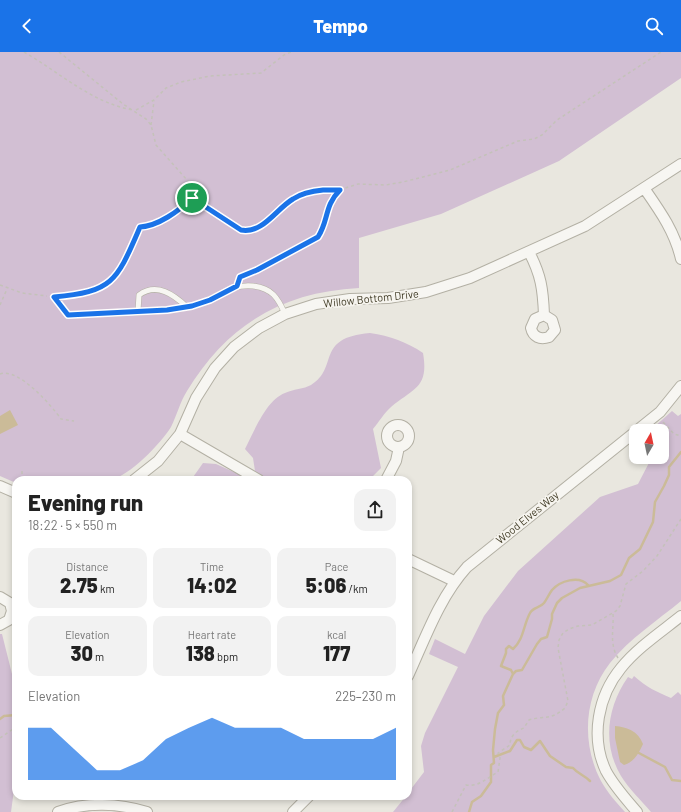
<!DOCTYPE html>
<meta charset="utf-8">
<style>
body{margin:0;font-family:Barlow,sans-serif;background:#f2f2f2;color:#222;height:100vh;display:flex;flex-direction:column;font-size:15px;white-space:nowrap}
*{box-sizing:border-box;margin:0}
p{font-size:13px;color:#767676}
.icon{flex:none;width:22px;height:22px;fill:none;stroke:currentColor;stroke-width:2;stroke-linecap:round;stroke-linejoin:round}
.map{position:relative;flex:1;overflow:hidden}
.panel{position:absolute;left:12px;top:424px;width:400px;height:324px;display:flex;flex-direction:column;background:#fff;border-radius:12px;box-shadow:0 2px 6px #0003}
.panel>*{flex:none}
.needle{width:26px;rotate:9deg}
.controls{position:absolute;left:629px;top:372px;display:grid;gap:8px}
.controls a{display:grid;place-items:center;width:40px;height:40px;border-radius:8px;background:#fff;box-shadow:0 2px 6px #0003;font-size:20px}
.pin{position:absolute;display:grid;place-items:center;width:34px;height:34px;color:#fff;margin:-17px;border:2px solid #fff;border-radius:50%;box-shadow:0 1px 4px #0007}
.round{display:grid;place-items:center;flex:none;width:42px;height:42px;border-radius:12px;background:#f2f2f2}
.overview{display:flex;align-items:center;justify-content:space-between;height:68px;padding:0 16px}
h1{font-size:22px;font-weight:800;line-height:30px}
.stats{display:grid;grid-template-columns:repeat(3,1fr);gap:6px;height:68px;padding:4px 16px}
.stats div{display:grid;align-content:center;border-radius:10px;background:#f2f2f2;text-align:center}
.stats b{font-size:20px;font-weight:800}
.stats small{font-size:11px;font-weight:400}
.stats p{font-size:11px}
.chart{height:112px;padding:8px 16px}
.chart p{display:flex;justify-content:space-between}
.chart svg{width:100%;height:72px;margin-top:4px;fill:#1a73e8;opacity:.7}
header{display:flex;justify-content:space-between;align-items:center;height:52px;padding:0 16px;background:#1a73e8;color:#fff;font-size:18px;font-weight:800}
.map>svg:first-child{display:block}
</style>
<header><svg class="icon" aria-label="back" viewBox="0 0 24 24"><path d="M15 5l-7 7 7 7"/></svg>Tempo<svg class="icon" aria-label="search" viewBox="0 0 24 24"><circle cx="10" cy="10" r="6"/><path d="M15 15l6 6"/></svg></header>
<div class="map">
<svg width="681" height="760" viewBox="0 0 681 760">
<rect width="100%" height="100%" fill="#e9e7df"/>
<!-- green -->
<path fill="#d2bfd3" d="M0,0H681V26L559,109L441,162L359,186V236C282,240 227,273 187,339C180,350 177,363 171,375C161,391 130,424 110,428C102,430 91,428 83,428C61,428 38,428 16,428V431L0,424Z
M370,281C390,284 407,290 423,301C429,336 414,336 391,355C384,361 379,370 373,377L381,416L369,428H191L203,411L216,412L243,424L255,419L253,406L245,397C254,380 266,348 285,341C293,337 304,337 311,333C340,315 314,286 370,281Z
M672,359L678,364L681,362V549C658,568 629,587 610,611C584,644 581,691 601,729C607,740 616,750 625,760H393L406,744H408V741L424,720L421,694L425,681L458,615L429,602L435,587L465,602L484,564L518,519L600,445L638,432L652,405H662V379H656L653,376Z
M0,582H2L16,638V723L11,760H0Z
M634,624C646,635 657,640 671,646L678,640L681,643V760H651C641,748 629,737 621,724C602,692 607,655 628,625L632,627Z"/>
<!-- water -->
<path fill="#cbbb98" d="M10,358L18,373L0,382V364Z
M615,674C627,675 638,679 643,692C639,701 634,710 624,713L620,710L615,686Z"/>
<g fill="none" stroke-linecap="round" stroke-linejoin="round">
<!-- stream -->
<path stroke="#cbbb98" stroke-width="2.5" d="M513,622L511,618L501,614L506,601V597L509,594L513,597C524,587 523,574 530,561C533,555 540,556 544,551C547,547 549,542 552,538C560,529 579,523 588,533
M0,667L4,664L16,663
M637,700L665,715L672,728L681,729
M494,705L510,699L517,688H520L524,695L531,698L540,689L550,704L566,715L573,716C578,722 584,723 590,729
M469,760L472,750L481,744L491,730V713L494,711L493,698L495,677L498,661L504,653L503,644L513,622L516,619L522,618L537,592L541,587L547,585L552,567V562L557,551L562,546L580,536L610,529L621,523L629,506L640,497L653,470L655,450L664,434L669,423V415L681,400"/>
<!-- service casing -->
<g stroke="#b3b0a4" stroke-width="6">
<path id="service" d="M54,245L68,263C108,261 150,262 190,255C213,250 229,231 253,234C272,236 278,246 285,262
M138,259L139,243C157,230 174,243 187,255"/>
</g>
<!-- minor casing -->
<g stroke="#b3b0a4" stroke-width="12">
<path id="minor" d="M644,136C660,159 675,180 681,207
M529,200C541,223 543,237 544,263L535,267L531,276C533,285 540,288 549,285L555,278L552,268L544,263
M387 384a11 11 0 1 1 22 0a11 11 0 1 1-22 0Z
M180,382L259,428
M134,428L158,409L180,382L196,346L215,316L234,295L259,276L285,262L316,252L350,247L388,246L426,240L470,226L585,174L681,112
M386,428L396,409L399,395
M0,434L16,441
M408,507L454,529
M0,545L10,551L12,559L9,568L0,573
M408,624C425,587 439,546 467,515L660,360L681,334
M58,760C86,750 119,751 147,760
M293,760L309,744
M637,760C626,747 614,734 606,719C590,685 598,644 621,616C637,596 661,580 681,564"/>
</g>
<!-- path -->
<path stroke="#c4c2b9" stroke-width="1.5" stroke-dasharray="3 3" stroke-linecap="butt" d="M24,0C59,20 92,51 133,58
M59,0L123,52L146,67L151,73L156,93L188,129L192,140V146L241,178C263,182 276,157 293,147C307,138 323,137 339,138
M136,58L154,48L166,36L181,30L210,24L261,21L284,3L291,0
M151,73L154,49
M239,228L240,225L244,223L257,218L318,185L323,173L328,152L339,138L358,132L386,133L403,130L450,118L518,89L534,87L542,83L557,68L661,0
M0,233L22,241L47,244
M61,244C115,240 120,221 140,175C158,174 179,159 192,146
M0,253L7,237
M0,322C18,315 52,354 61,367L74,369
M663,370L674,382L681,384
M22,428V418
M613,562C614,576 609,592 618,606
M0,686L16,675
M452,760L466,733C479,735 487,726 498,720L500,706L498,701L510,693C510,684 516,679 524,676L529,668C545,663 550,669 565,656L568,649L558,596L559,588L563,581L569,577L578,574L592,573L616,559L620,554L626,532L643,519L657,504L681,467"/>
<!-- service -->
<use href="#service" stroke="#f7f6f2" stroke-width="5"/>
<!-- minor -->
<use href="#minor" stroke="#f7f6f2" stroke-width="10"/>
</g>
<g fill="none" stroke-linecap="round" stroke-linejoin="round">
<!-- route casing -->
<g stroke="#fff" stroke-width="8">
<path id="route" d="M323,138H340C324,154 329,168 318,185L257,218L240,225L237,234L210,248L192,254L167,258L68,263L54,245C114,240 117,228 140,175C158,174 179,159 192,146L241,178C263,182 276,157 293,147C302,141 312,139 323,138Z"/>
</g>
<!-- route -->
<use href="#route" stroke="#1a73e8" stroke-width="5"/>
</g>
<g text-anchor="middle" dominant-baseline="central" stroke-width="3.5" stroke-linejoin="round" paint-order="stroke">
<!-- street labels -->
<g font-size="11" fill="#413c27" stroke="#f6f4ee">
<text transform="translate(371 246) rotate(-6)">Willow Bottom Drive</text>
<text transform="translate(527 465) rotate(-39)">Wood Elves Way</text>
</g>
</g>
</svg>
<div class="controls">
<a><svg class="needle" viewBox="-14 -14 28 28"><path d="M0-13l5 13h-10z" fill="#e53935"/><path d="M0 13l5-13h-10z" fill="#767676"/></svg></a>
</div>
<div class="pin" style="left:192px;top:146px;background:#1e9e55"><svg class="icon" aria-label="arrive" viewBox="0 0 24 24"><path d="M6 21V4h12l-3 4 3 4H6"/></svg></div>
<section class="panel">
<div class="overview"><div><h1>Evening run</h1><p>18:22 · 5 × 550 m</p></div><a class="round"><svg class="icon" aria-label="share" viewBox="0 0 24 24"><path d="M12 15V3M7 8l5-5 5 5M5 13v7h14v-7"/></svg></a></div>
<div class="stats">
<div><p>Distance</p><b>2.75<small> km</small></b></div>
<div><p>Time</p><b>14:02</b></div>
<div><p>Pace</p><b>5:06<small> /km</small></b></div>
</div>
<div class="stats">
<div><p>Elevation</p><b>30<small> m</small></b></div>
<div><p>Heart rate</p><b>138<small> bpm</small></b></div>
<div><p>kcal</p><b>177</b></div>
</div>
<div class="chart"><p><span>Elevation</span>225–230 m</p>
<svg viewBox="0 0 160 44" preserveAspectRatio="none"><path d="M0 44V12L10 12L20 25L30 38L40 38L50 32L60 19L70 12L80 6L90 12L100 12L110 12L120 19L130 19L140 19L150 19L160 12V44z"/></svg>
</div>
</section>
</div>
